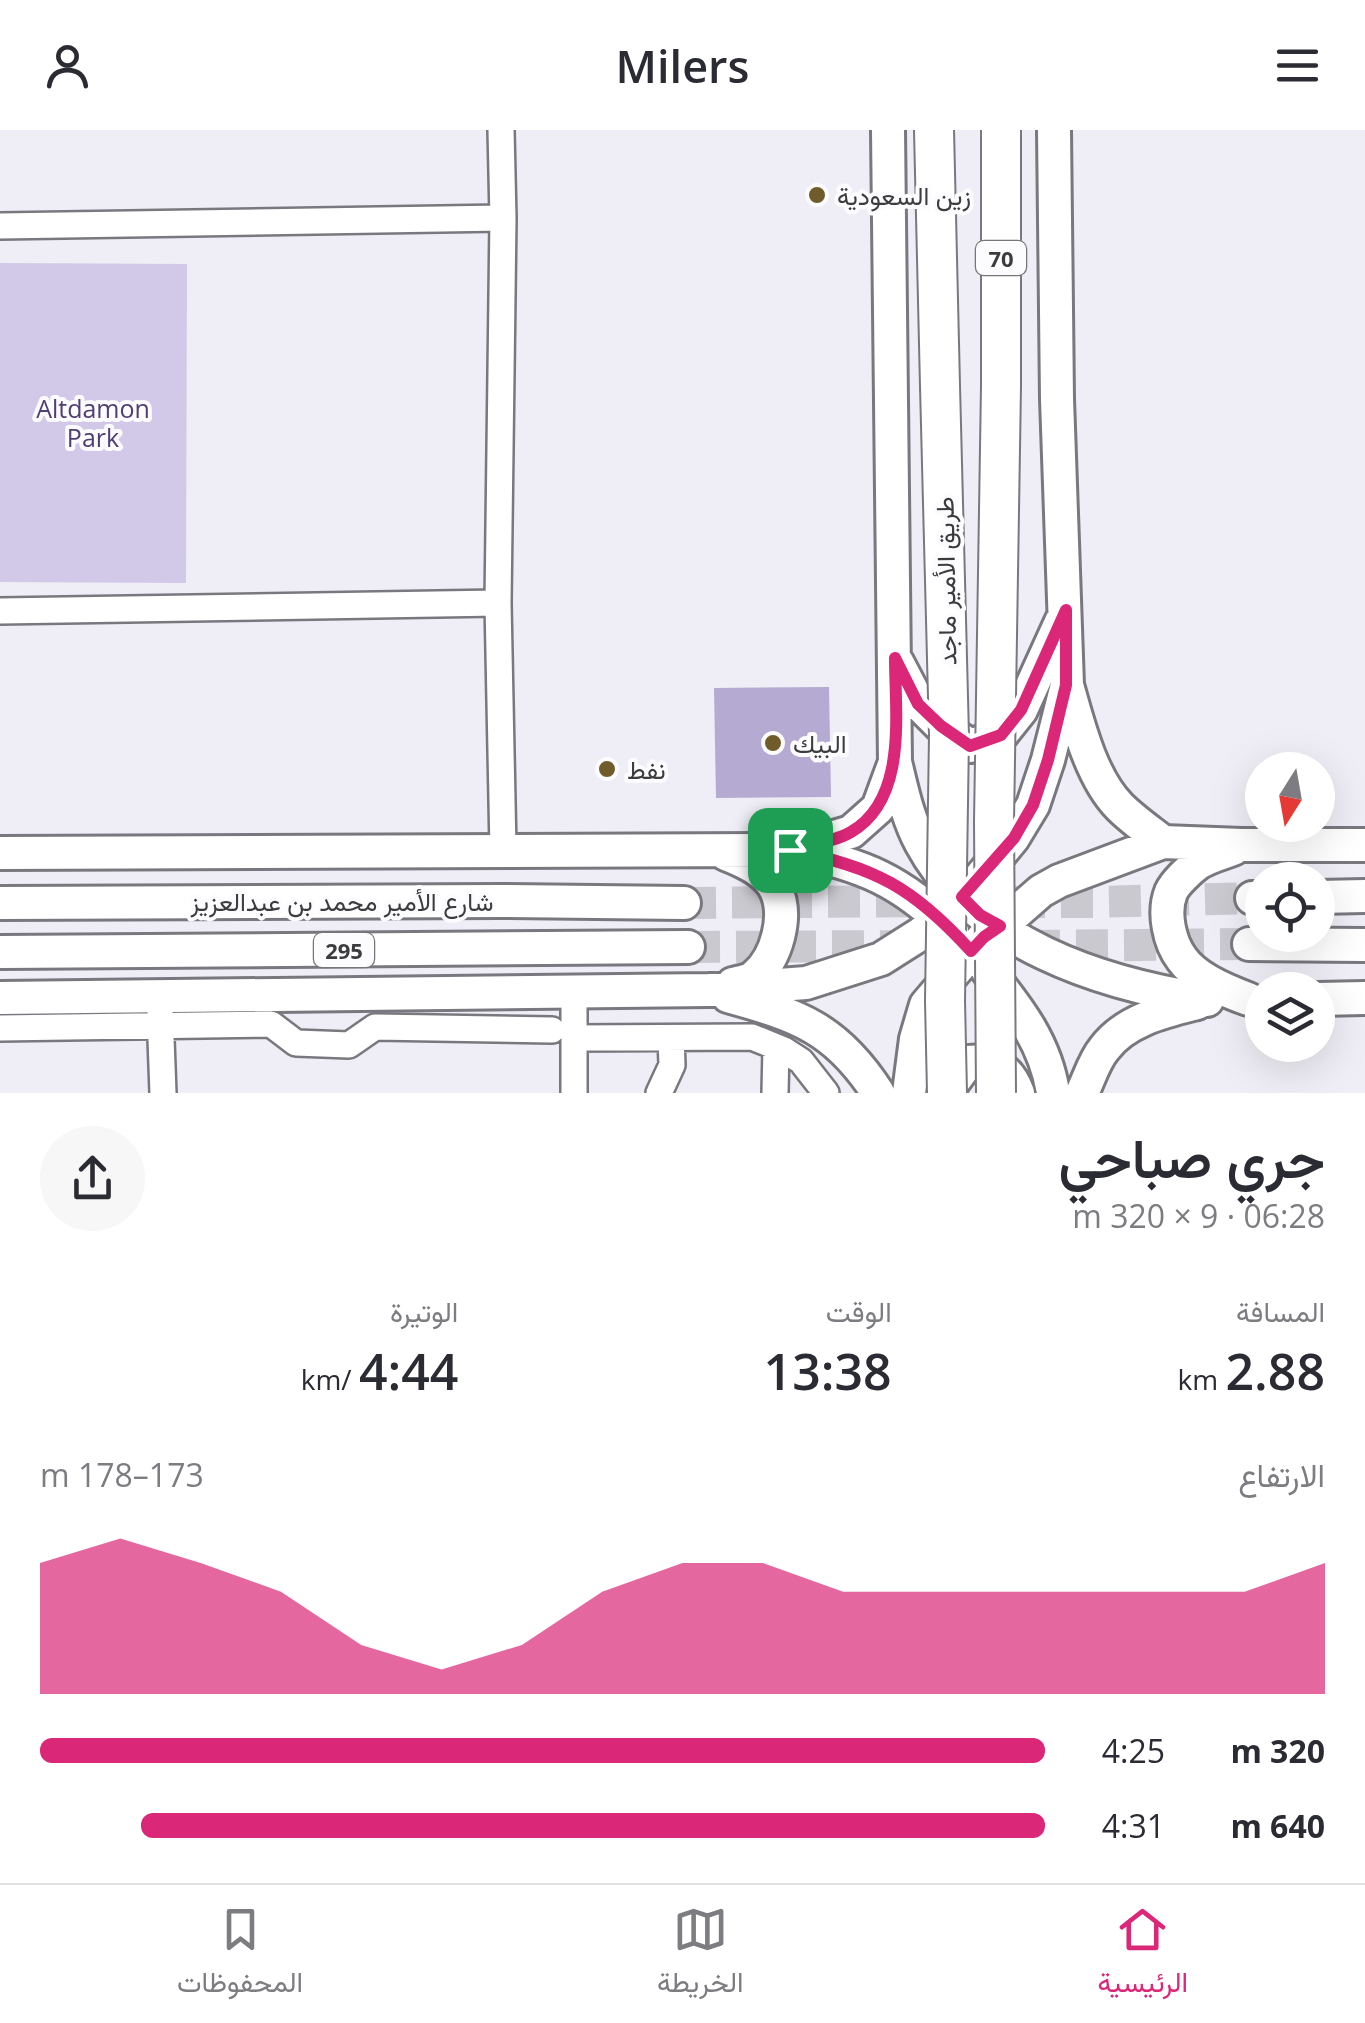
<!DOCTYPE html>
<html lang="ar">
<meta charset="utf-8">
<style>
body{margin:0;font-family:"Open Sans",Vazirmatn,sans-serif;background:#f7f7f7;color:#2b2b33;direction:rtl;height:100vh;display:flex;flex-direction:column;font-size:38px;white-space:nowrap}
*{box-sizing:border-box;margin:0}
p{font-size:32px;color:#7c7c81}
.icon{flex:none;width:55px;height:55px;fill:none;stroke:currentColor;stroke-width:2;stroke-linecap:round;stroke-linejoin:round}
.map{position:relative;height:963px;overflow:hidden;direction:ltr}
.panel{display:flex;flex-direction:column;background:#fff;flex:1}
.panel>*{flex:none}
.needle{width:65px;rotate:191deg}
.controls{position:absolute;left:1245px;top:622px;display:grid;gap:20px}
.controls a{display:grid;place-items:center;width:90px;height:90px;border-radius:50%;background:#fff;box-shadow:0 10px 40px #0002;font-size:50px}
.pin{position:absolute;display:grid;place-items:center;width:85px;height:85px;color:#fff;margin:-42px;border-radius:20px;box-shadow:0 5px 15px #0006}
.round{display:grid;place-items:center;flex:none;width:105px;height:105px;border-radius:52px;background:#f7f7f7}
.headline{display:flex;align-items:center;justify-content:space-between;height:170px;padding:0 40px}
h1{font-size:55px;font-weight:600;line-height:75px}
.stats{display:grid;grid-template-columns:repeat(3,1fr);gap:15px;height:170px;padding:10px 40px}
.stats div{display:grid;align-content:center}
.stats b{font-size:50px;font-weight:600}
.stats small{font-size:28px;font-weight:400}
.stats p{font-size:28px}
.chart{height:280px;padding:20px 40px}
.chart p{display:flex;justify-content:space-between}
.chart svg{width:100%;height:180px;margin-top:10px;fill:#db2777;opacity:.7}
ul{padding:0 40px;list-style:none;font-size:32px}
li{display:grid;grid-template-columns:160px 120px 1fr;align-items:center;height:75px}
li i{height:25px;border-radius:12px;background:#db2777}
header{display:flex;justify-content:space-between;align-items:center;height:130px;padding:0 40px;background:#fff;font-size:45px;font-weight:600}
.dock{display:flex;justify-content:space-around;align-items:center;height:140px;border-top:2px solid #e1e1e2;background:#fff;font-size:28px;color:#7c7c81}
.dock a{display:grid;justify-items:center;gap:5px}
.dock .active{color:#db2777}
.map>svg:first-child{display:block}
</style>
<header><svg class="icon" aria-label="menu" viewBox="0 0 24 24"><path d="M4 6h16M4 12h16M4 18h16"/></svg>Milers<svg class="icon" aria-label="person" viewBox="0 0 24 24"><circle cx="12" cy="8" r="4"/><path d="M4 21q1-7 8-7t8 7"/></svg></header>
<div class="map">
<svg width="1365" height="963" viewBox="0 0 1365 963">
<rect width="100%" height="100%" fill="#efedf5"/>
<!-- green -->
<path fill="#d1c9e7" d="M0,133L187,134L186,453L0,452Z"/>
<!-- building -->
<path fill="#b5aad1" d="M829,557L831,667L716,668L714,558Z"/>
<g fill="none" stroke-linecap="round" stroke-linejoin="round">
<!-- major-tunnel -->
<path stroke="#cbc9d0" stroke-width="32" stroke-dasharray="32 16" stroke-linecap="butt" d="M1013,772H1094L1252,768
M684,773L929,771
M1028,816L1249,814
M688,817L909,816"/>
<!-- minor casing -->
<g stroke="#7a787f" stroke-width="30">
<path id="minor" d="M501,0L503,88L498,473L503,720
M0,96L503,88
M0,481L498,473
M574,863V963
M160,882L163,963
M0,898L271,894L296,913L349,915L375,897L552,900
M574,908L752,907L784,920L801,931L826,963
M659,963L672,935L671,908
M775,963L776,917"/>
</g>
<!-- major casing -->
<g stroke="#7a787f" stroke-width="38">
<path id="major" d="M888,0L895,632C902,660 907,687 921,713C975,814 1102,854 1207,870
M897,532L919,574L941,596L970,616L1001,605L1021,580L1061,492
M1067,555C1078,594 1091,648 1120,677C1133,690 1149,701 1163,712
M1233,719C1222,723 1207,727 1197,734C1189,740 1175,753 1171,762C1163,782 1169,812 1182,829C1196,849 1226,861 1248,869
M794,721C862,734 902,751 952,801
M0,723L790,720L851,702L878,678L895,632
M726,724C744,731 767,741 776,760C788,786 777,828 755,846C750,851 740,852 733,854
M1318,767L1365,766
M1252,768H1262
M0,773L500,771L684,773
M1249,814L1365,815
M0,822L688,817
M988,841C1018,878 1046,914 1053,963
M728,866C799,886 836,898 878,963
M0,868L709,860L806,853L881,829L922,803L970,760L1013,708L1033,675L1048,630L1067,555L1057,269L1054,0
M1318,869L1365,868
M909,963L916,909L926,875L984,807L1001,796L1041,761L1059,751L1163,712L1242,715H1365
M945,963L968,932C994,929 1009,939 1018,963
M1082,963C1089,949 1094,931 1104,919C1125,890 1165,881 1197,873"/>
</g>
<!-- highway casing -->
<g stroke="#7a787f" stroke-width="42">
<path id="highway" d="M934,0L940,256
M1001,0V256"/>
</g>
<!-- minor -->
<use href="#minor" stroke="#fff" stroke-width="25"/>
<!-- major -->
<use href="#major" stroke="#fff" stroke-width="32"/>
<!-- highway -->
<use href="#highway" stroke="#fff" stroke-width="38"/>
<!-- highway-bridge casing -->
<g stroke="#7a787f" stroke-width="42" stroke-linecap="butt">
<path id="highway-bridge" d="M940,256L949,606L945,871L947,963
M996,963L994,692L1001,256"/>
</g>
<!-- highway-bridge -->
<use href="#highway-bridge" stroke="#fff" stroke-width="38"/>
</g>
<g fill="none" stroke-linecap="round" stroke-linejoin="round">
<!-- route casing -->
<g stroke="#fff" stroke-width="20">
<path id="route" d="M1066,480V555L1048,630L1033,675L1014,708L962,767L980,785L1000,796L984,807L971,821C913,757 875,737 790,720C809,715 834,712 851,702C908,669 895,583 895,528L918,574L941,596L970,616L1001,605L1021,580Z"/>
</g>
<!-- route -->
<use href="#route" stroke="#db2777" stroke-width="12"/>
</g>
<!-- markers -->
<g fill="#705c2b" stroke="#fcfbfe" stroke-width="4">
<circle cx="817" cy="65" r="10"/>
<circle cx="773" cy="613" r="10"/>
<circle cx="607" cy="639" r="10"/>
</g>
<g text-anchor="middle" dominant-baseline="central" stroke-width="8" stroke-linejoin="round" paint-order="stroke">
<!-- shield labels -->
<g fill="#fcfbfe" stroke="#767578" stroke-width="2.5">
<rect x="976" y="111" width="50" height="34" rx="8"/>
<rect x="314" y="803" width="60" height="34" rx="8"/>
</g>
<g font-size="22" font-weight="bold" fill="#3c3b3e">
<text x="1001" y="128">70</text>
<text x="344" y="820">295</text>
</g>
<!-- poi labels -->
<g font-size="25" fill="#3c3b3e" stroke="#fcfbfe" text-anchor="start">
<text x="837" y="65">زين السعودية</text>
<text x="793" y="613">البيك</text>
<text x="627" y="639">نفط</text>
</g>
<!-- park labels -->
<g font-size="25" fill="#503f73" stroke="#fcfbfe">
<text x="93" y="278">Altdamon<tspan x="93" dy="29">Park</tspan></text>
</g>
<!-- street labels -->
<g font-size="25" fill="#3c3b3e" stroke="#fcfbfe">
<text transform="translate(945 451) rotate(-91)">طريق الأمير ماجد</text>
<text x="342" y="771">شارع الأمير محمد بن عبدالعزيز</text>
</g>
</g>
</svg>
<div class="controls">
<a><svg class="needle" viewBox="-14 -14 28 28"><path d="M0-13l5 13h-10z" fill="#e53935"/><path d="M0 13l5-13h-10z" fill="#7c7c81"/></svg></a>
<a><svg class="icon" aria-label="locate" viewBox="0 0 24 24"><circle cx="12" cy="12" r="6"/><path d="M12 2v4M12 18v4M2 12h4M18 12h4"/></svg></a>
<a><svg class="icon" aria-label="layers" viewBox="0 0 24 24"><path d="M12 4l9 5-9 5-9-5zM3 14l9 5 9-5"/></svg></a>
</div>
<div class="pin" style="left:790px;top:720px;background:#1e9e55"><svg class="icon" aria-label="arrive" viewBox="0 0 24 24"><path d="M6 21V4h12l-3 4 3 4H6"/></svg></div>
</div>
<section class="panel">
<div class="headline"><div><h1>جري صباحي</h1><p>06:28 · 9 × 320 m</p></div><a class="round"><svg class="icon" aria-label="share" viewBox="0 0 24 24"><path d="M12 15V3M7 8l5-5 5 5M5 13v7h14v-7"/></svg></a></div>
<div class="stats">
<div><p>المسافة</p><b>2.88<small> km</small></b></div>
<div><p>الوقت</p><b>13:38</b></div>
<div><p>الوتيرة</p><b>4:44<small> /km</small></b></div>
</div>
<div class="chart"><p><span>الارتفاع</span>173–178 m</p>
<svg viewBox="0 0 160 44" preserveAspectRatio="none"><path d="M0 44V12L10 6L20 12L30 19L40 32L50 38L60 32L70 19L80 12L90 12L100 19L110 19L120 19L130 19L140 19L150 19L160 12V44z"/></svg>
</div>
<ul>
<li><b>320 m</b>4:25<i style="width:100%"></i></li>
<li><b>640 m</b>4:31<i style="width:90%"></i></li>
</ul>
</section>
<nav class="dock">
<a class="active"><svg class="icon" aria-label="home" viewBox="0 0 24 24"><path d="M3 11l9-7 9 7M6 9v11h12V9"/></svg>الرئيسية</a>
<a><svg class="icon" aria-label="map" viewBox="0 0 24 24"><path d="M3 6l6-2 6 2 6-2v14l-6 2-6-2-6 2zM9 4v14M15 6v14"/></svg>الخريطة</a>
<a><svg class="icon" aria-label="saved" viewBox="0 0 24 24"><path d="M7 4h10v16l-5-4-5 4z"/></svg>المحفوظات</a>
</nav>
